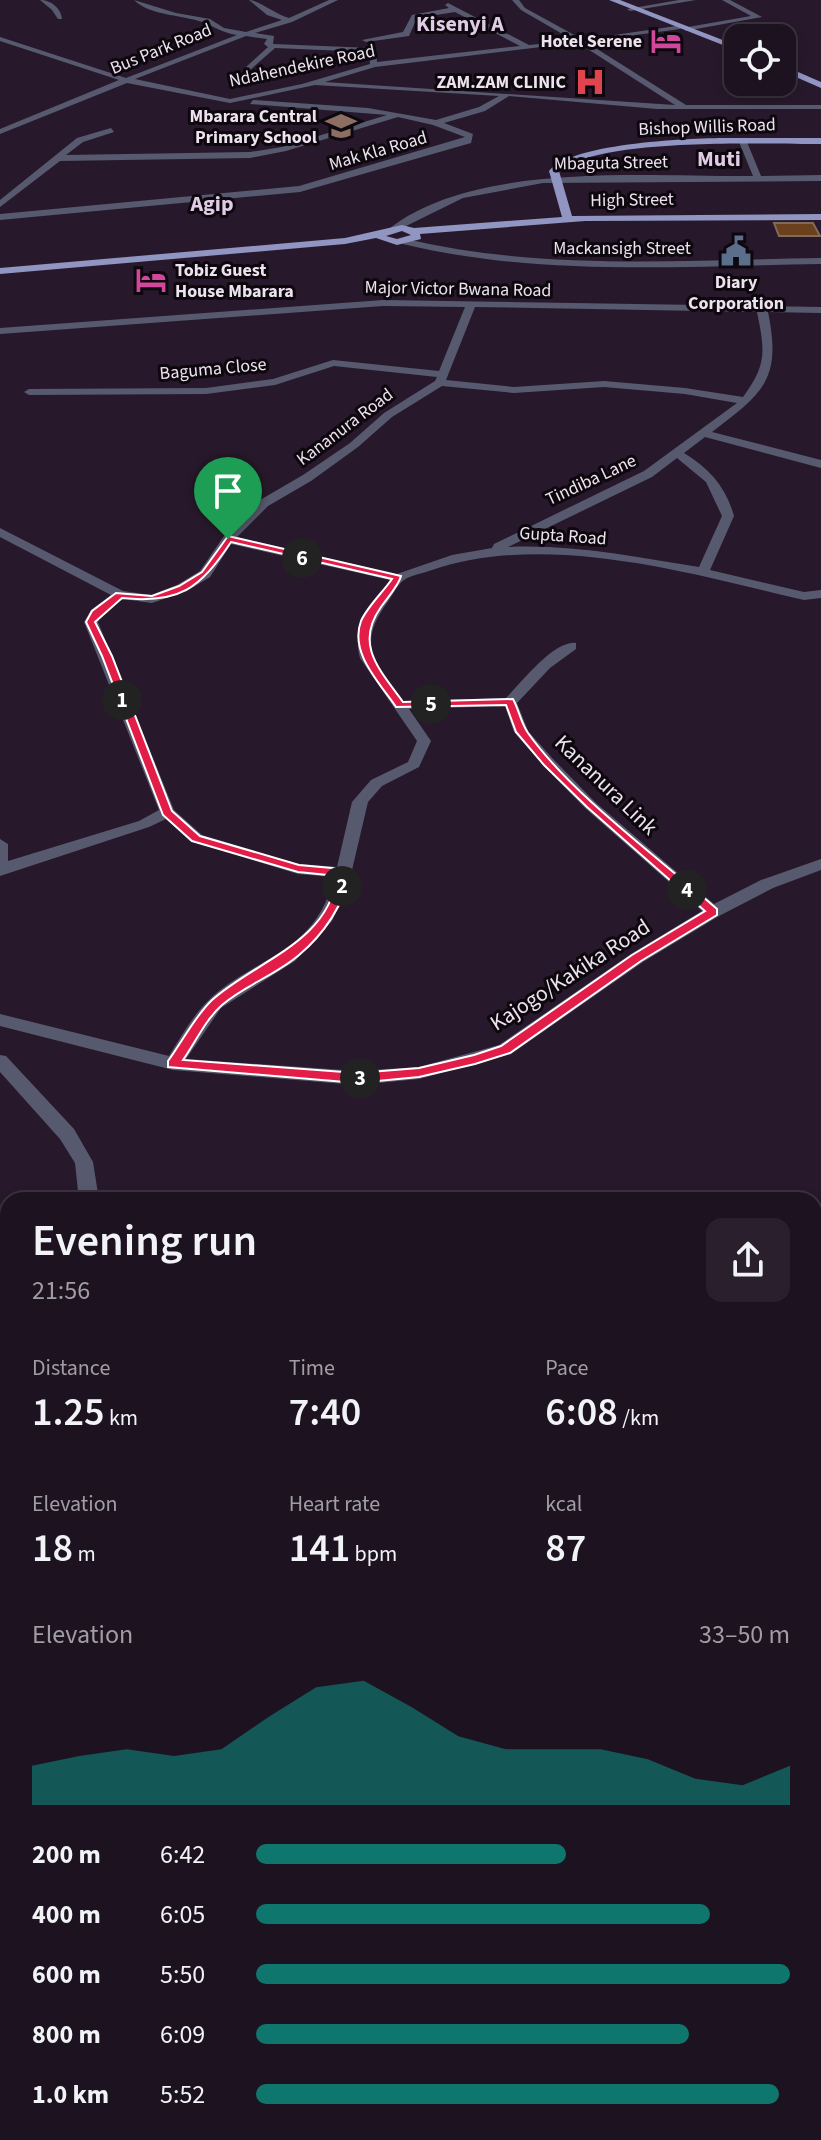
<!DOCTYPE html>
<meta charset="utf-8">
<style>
body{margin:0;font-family:"Source Sans 3",sans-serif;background:#2a202d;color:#f1f3f6;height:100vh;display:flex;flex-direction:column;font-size:30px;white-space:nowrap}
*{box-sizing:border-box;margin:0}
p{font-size:26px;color:#a09ea5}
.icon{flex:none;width:44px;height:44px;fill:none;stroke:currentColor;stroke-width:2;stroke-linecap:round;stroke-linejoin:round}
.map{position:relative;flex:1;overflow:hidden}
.details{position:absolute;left:0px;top:1192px;width:822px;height:948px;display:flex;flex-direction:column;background:#1d1320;border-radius:24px 24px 0 0;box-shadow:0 4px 12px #0003,0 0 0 2px #3b323e}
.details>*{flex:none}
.controls{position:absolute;left:724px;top:24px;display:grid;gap:16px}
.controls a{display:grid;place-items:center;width:72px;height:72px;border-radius:16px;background:#1d1320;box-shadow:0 4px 12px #0003,0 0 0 2px #3b323e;font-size:40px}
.pin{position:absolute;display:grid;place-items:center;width:68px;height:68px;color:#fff;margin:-82px -34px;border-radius:50% 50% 50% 0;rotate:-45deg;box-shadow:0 0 8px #0007}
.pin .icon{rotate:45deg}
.km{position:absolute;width:40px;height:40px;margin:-20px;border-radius:50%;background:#222;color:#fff;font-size:22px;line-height:40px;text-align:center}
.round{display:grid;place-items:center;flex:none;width:84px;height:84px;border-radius:16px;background:#2a202d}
.head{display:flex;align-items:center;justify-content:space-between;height:136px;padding:0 32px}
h1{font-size:44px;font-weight:600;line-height:60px}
.stats{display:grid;grid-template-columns:repeat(3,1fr);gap:12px;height:136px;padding:8px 32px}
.stats div{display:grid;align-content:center}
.stats b{font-size:40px;font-weight:600}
.stats small{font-size:22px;font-weight:400}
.stats p{font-size:22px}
.chart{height:224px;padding:16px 32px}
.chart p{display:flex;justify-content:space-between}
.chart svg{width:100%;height:144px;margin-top:8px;fill:#0f766e;opacity:.7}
ul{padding:0 32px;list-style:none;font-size:26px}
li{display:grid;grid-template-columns:128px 96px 1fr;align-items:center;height:60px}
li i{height:20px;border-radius:10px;background:#0f766e}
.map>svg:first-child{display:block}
</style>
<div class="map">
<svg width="821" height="2140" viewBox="0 0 821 2140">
<rect width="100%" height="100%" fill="#27192b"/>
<!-- building -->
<path fill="#6b411d" stroke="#826a59" stroke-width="2" d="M774,223H813L820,236H779Z"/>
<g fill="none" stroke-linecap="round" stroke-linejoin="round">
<!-- minor -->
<path fill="#575a6f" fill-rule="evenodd" d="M40,0C51,0 61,8 62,19H58L52,10Z
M134,0L176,13L210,19L224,28L246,32L282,20L267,15L249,0C258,0 275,14 289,18L329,0H338L292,22L255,33L274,36L273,44L372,48L376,50L377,62L520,46L455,12L417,18L409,36L366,42L362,40L403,32L412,15L449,8L445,5L448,3L529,45L570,41L574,43L375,67L325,82L675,105L583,46L586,42L686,105H821V109H657L509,96L485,111L444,123L473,134L471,143L300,192L0,220V214L299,186L465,137L433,125L398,117L286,151L250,158L60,161L0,207V200L77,138L111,128L114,132L83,142L66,155L250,152L282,147L387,115L250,104L253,100L368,108L436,120L479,107L499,96L315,85L230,103L127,83L0,134V129L119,80L0,41V37L126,78L237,35C225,33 218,29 207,24C185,14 151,17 134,0ZM246,36L267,39L264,44L268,47L246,67L249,71L275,48L369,52L370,64L302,84L230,99L135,79Z
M512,0H519L525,8L578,37L571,39L521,10Z
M679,0H696L630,11L627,9Z
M722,0H730L762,17L685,31L688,27L751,16Z
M683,25L680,29L591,41L587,39Z
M743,139L747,142L761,176L821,175V181L543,183L463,198L398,230L390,228C477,161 647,177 753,176L739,142Z
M406,239C543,271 681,260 821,258V264C681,266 540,277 403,244L401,242Z
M383,300L821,307V313L768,312C782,380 763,393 712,432L821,460V468L705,437L684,453C709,468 726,487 734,516L710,570L804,592L821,590V598L804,600C689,573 547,531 432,570C424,573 411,575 404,580C398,584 393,594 389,600C355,646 375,660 403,701L506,698C521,683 554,640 576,643V649L550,668L517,703L528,731L553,759L595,802L714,904L761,880L821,859V870L773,888L719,916L643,962L511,1054L419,1079L357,1085L173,1070L0,1026V1014L169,1056C182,1035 194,1013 213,996C261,955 317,951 334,877L298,874L190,841L166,819L149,827L0,876V839L8,844V861L139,821L159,810L84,622L91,610L111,595L0,537V528L123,591L151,595L177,585L200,571L224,536L260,500L303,475L350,443L384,413L435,381L437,377L334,366L275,385L206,394L29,395L24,392L29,389L206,388L273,379L333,360L439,371L465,307L383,306L0,334V328ZM475,307L757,312C765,351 767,365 743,397L685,388L604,381L514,387L446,380ZM442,386L514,393L604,387L685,394L737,403L644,471L494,544L492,548L452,555L397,574L237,537L268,506L311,481L358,447L392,417ZM677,458L706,482L722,516L699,567C635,557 572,544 508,547L652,477ZM231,544L390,580C372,605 351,626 360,658L417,741L408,762L371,780L352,802L337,867L299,864L202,835L174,810L98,622L101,615L123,599L152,603L187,591L210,577ZM505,706L514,732L543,765L585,808L702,911L631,954L499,1045L419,1067L357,1071L186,1059L221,1008L295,961L332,921L348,887L368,802L382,786L419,767L431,741L409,709Z
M0,1055L6,1056L74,1129L93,1162L99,1200H79L75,1163L60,1139L0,1072Z
M8,1586V1621L0,1624V1589Z
M821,1620V1645L814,1647V1622Z
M821,1904V1931L814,1933V1906Z"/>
<!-- major -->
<path fill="#9095c1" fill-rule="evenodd" d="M609,0H620L738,46V51Z
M782,65L821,82V88L782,71Z
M732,138H821V144C763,144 602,137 559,171L572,216L821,214V220L585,221L420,234L421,239L397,245L376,238L345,244L0,274V268L345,238L402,225L414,228L562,217L549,171C574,142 693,138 732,138ZM402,231L411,235L397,239L386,236Z"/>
</g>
<!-- route -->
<path fill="#e11d48" stroke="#fff" stroke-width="2" fill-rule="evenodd" d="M228,536L401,576C399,585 388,597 381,607C354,645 380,670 403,702L513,699C519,710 521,723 528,733C572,795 659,858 717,909V915L641,961L510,1053L475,1064L419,1077L357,1083L168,1067V1061C182,1042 195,1016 212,1000C255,961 329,943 337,876L298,872L192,841L163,815L102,656L86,622L92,611L116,593L152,596L179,586L202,572ZM231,542L392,579C383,592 367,607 361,621C349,653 380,683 396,707L506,705L516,732L544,765L587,807L705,911L632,955L501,1046L474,1055L419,1068L357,1073L183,1060C195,1043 206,1019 222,1005C245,985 276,975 299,955C323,935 345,904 349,873L343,869L299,865L200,836L172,811L112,656L95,622L122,598C179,604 200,589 231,542Z"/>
<!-- icons -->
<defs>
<g id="hotel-bare" transform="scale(2.4)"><path d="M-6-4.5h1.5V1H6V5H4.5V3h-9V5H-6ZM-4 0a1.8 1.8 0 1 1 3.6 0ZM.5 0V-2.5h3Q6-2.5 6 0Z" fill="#d1479c" stroke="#0d070e" stroke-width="2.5" paint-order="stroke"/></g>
<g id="hospital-bare" transform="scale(2.4)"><path d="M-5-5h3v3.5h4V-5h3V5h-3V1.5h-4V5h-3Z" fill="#e0444e" stroke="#0d070e" stroke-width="2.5" paint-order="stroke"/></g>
<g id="school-bare" transform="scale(2.4)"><path d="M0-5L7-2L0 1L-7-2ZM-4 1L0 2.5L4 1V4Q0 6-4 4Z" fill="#8d6e63" stroke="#0d070e" stroke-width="2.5" paint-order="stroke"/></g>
<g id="civic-bare" transform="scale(2.4)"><path d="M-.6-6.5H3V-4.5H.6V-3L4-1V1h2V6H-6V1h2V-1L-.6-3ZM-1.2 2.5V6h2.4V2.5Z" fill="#5c6f8a" stroke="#0d070e" stroke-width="2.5" paint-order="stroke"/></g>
</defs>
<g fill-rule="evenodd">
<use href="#hotel-bare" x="666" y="41"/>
<use href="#hospital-bare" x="590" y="82"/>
<use href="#school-bare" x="341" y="126"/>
<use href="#civic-bare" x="736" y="251"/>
<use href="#hotel-bare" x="151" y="280"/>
</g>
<g text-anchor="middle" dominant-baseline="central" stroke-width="6" stroke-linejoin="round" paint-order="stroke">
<!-- far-poi labels -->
<g font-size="18" font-weight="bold" fill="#ede3ef" stroke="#0d070e" text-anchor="end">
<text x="642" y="41">Hotel Serene</text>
<text x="566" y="82">ZAM.ZAM CLINIC</text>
<text x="317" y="116">Mbarara Central<tspan x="317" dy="21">Primary School</tspan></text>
<text x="175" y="270" text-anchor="start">Tobiz Guest<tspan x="175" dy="21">House Mbarara</tspan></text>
<text x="736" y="282" text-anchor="middle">Diary<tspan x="736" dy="21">Corporation</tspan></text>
</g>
<!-- far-street labels -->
<g font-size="18" fill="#ede3ef" stroke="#0d070e">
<text transform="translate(161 49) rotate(-22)">Bus Park Road</text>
<text transform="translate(302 66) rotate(-12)">Ndahendekire Road</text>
<text transform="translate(707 127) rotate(-2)">Bishop Willis Road</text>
<text transform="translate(378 151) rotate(-16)">Mak Kla Road</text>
<text transform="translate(611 163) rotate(-1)">Mbaguta Street</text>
<text transform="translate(632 200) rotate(-1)">High Street</text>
<text x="622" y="248">Mackansigh Street</text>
<text transform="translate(458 289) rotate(1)">Major Victor Bwana Road</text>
<text transform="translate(213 369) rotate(-5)">Baguma Close</text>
<text transform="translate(345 427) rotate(-37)">Kananura Road</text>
<text transform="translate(591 480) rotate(-25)">Tindiba Lane</text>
<text transform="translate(563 536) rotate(4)">Gupta Road</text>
</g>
<!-- far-quarter labels -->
<g font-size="22" font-weight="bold" fill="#e0cce5" stroke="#0d070e">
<text x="460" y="24">Kisenyi A</text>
<text x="719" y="159">Muti</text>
<text x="212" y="204">Agip</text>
</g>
<!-- street labels -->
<g font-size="22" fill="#ede3ef" stroke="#0d070e">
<text transform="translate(606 785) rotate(44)">Kananura Link</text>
<text transform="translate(570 975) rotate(-33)">Kajogo/Kakika Road</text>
</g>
</g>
</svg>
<div class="controls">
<a><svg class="icon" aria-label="locate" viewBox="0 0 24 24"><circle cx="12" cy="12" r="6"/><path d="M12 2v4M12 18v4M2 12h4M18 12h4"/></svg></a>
</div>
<div class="pin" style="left:228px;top:539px;background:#1e9e55"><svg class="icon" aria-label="arrive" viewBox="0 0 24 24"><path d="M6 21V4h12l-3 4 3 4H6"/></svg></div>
<b class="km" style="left:122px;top:700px">1</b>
<b class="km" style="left:342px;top:886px">2</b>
<b class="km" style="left:360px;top:1078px">3</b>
<b class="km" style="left:687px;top:890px">4</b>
<b class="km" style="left:431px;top:704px">5</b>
<b class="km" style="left:302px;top:558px">6</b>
<section class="details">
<div class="head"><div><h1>Evening run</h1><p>21:56</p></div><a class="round"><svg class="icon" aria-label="share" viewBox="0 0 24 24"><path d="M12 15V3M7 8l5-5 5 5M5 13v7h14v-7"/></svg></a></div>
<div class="stats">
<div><p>Distance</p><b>1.25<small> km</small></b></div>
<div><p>Time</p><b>7:40</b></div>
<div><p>Pace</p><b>6:08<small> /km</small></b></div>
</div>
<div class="stats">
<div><p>Elevation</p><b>18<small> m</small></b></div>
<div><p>Heart rate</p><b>141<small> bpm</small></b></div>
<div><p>kcal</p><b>87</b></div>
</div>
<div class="chart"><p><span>Elevation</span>33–50 m</p>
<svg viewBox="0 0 160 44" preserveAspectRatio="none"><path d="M0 44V32L10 29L20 27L30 29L40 27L50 17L60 8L70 6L80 14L90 23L100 27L110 27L120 27L130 30L140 36L150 38L160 32V44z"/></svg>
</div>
<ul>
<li><b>200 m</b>6:42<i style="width:58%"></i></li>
<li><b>400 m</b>6:05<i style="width:85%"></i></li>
<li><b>600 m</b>5:50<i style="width:100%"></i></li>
<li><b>800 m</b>6:09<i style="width:81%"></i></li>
<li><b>1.0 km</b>5:52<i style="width:98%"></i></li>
</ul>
</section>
</div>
